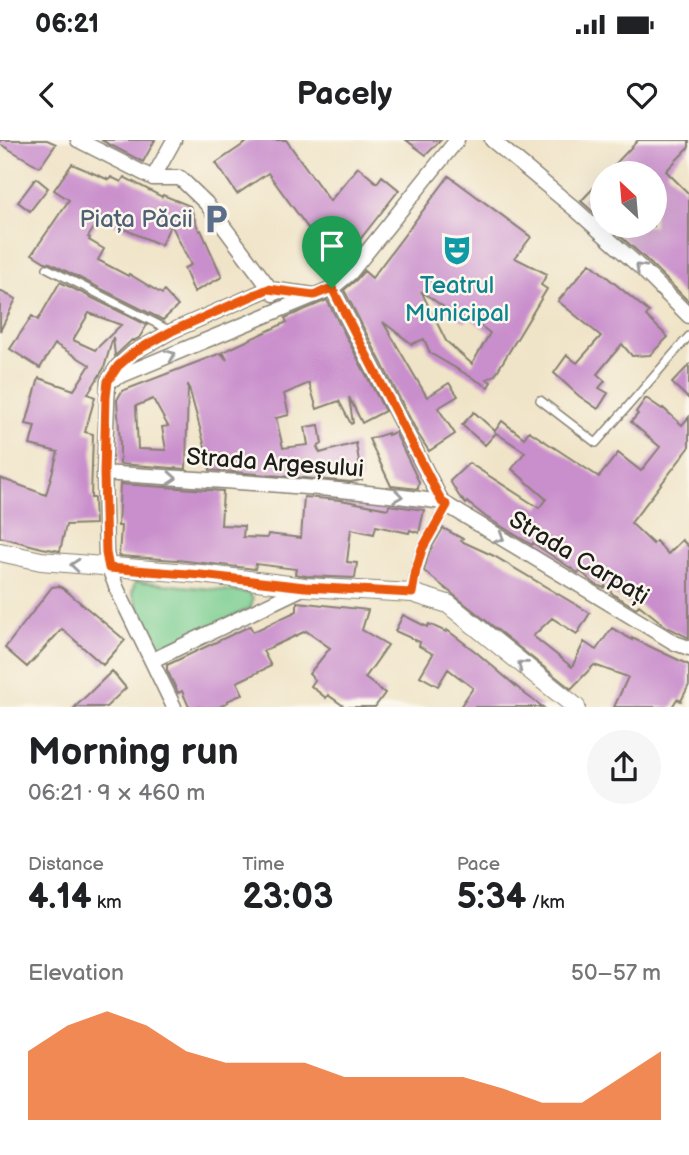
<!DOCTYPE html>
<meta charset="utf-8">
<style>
body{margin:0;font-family:"Balsamiq Sans",sans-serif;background:#f6f6f6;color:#202124;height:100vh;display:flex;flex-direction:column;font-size:26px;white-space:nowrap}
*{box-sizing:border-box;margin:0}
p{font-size:23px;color:#757577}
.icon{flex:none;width:38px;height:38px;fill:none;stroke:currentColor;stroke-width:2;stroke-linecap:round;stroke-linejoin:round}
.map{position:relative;height:567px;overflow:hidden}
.panel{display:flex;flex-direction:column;background:#fff;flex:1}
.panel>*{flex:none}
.needle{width:46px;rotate:334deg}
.buttons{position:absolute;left:590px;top:21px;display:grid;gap:14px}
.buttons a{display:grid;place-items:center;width:77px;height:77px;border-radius:50%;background:#fff;box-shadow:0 7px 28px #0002;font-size:35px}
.pin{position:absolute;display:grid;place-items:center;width:60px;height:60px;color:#fff;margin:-72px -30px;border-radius:50% 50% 50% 0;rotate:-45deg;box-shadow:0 0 7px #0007}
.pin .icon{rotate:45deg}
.round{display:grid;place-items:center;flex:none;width:74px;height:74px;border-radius:37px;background:#f6f6f6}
.head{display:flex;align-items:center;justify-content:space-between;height:119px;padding:0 28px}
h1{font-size:38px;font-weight:600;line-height:52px}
.figures{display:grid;grid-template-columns:repeat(3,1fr);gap:10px;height:119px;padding:7px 28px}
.figures div{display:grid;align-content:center}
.figures b{font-size:35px;font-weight:600}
.figures small{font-size:19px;font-weight:400}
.figures p{font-size:19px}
.chart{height:196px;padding:14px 28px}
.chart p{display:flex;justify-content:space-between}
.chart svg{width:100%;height:126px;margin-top:7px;fill:#ea580c;opacity:.7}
.status{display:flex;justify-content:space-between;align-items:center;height:49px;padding:0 35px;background:#fff;direction:ltr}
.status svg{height:19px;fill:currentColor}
header{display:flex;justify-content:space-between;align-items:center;height:91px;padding:0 28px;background:#fff;font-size:32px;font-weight:600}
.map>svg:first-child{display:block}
</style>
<div class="status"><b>06:21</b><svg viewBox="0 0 49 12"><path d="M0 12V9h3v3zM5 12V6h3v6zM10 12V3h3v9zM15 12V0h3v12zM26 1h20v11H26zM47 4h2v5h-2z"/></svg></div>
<header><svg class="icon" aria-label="back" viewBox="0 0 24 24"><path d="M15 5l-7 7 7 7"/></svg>Pacely<svg class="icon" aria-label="heart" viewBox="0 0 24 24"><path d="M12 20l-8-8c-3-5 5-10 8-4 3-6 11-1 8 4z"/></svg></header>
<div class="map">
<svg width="689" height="567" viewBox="0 0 689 567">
<rect width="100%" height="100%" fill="#fbf7ec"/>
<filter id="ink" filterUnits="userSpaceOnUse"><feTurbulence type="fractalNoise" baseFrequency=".0143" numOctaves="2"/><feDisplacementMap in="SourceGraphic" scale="14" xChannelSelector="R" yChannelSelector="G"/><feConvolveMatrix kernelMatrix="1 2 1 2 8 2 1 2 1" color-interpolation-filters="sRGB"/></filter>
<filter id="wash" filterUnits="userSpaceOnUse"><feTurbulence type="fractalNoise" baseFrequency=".00686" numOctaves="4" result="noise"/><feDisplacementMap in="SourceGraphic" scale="28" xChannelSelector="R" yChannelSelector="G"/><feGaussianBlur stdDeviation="1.57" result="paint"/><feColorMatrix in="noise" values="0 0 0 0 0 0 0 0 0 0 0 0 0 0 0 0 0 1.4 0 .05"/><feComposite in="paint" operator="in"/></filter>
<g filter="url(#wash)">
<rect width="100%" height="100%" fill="#f0e4c8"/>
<!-- green -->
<path fill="#7acd90" stroke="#4b7456" stroke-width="2" d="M135,441L249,453L253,459L251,468L160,511L132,453Z"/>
<g id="blocks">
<!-- building -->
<path fill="#c98ecc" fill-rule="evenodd" d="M0,0H47L56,4L40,27L0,4Z
M101,0H155L143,22Z
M250,0H286L330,61L358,27L377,43L382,36L399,50L347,116L350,118L341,128L324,110L268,33L237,54L216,23Z
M406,0H441L426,15Z
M638,0H689V7L666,31L689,54V162L647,120L609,86H654V33H607Z
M72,24L109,40L111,37L121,42L124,37L162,57L163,55L190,66L199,91L201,90L222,137L194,152L184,128L191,125L171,84L161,105L124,89L101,77L88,97L90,98L89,100L104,109L98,120L128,136L129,134L162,154L164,151L178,166L163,180L50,123L45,122L32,114L69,60L54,50Z
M449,36L531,97L515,118L547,134L541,145L547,149L495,235L487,239L491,242L488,247L430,213L424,199L412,204L383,182L427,257L449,243L458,256L438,268L455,294L429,311L418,294L344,150L356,140L364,131L372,138ZM421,151L465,182L470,178L490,193L472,224L446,201Z
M36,38L48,48L30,71L18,62Z
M602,39V80L581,61Z
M590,123L649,172L646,176L668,197L650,215L632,216L622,204L597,234L605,241L599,248L608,253L598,269L579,256L554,233L567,215L577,223L601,196L558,161Z
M60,142L147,185L139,198L133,201L132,200L115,216L113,197L104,228L88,254L95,257L85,292L93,294L91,358H94L95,384L66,385L60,411L42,408L0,397V338L46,355L58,312L30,305L35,286L26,284L39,238L74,250L90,225L55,204L40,228L10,209L32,176L38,180ZM89,173L121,185L95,210L73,200Z
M0,151L16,159L0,191Z
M327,160L385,271L362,283L349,257L353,283L351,284L339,261L317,269L309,243L284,254L289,275L276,278L283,308L308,305L305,287L319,285L322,304L317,307L320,313L356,303L362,340L351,342L210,330V325L188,244L186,329L120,324V303L117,260L122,251L221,213L227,220L223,212L287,182L285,178ZM153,259L168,286L162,287L166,310L138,309L136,266Z
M689,225V259L672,243Z
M646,258L662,269L663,268L682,285L689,277V308L631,383L653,404L656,401L668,414L682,400L689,407V498L667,487L639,465L636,468L614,455L605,446L604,448L595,444L580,431L578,433L533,403L532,405L486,377L467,362L466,364L459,356L450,341L469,323L539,368L546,359L512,329L525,312L496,293L485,305L462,285L474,272L495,291L502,281L524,298L529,291L599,337L618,313L641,331L660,307L631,282L638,274L636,272Z
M395,292L419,342L418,349L391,346L369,299L388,293V295Z
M120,344L223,351L221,385L244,386L243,397L267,398L268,394L301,398L304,357L341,360L388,369L389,365L424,370L419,393L410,390L409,393L376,386L374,394L351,389L347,422L357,423L355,438L306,436L295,434L296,429L256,424L255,429L177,420L119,416L121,386H118Z
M443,388L463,399L461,401L494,416L590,473L577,494L552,478L533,496L572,527L584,502L596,510L612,488L632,500V498L689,525V545L681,561L677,559L672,567H614L628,537L594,525L571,549L424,431L429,412Z
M59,446L64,449L125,500L103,525L62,489L27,527L5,508L52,447Z
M297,462L368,470L362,490L388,505L365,538L385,553L375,567H345L328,555L326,558L311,546L315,540L309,534L330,508L306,491L263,511L271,526L237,542L243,554L227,561L228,562L219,567H189L182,551L178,553L167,530V525L250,486L253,492L297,471Z
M403,475L427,487L429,484L446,492L447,490L476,512L525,554L543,567H460L473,548L448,529L438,546L420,536L433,514L419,506L420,502L395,491Z
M112,531L126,548L106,567H75Z"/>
</g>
</g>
<g filter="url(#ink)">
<use href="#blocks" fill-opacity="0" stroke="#868072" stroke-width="2"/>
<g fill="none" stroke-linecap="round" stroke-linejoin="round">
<!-- service casing -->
<g stroke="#868072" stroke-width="10">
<path id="service" d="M47,128L171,191
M540,260L596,303L689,196"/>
</g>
<!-- pedestrian casing -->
<g stroke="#868072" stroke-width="13">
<path id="pedestrian" d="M412,453L416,430L422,409L447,365"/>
</g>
<!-- minor casing -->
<g stroke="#868072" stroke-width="17">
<path id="minor" d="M78,0L153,38H180L206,63L274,154
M492,0L575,69L640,127L689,176
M153,38L174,0
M332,148L442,362L675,503L689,508
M108,241L332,148L350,133L457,0
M104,333C217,341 330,346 442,362
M153,520L305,447
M174,567L117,449L109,428L106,413L104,333L108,241L118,226L134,212L172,191L268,149L314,155"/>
</g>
<!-- tertiary casing -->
<g stroke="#868072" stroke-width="20">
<path id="tertiary" d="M0,412L41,421L201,434L305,447L412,453L448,464L576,567"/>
</g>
<!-- service -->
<use href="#service" stroke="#fff" stroke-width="7"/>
<!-- pedestrian -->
<use href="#pedestrian" stroke="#fff" stroke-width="10"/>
<!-- minor -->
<use href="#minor" stroke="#fff" stroke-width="14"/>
<!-- tertiary -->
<use href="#tertiary" stroke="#fff" stroke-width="18"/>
</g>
<!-- one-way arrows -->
<defs><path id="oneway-chevron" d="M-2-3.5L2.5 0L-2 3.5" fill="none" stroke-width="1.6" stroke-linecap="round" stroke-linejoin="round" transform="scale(1.75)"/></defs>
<g stroke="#999">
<use href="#oneway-chevron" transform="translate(640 128) rotate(-136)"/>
<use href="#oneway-chevron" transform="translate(171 215) rotate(-23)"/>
<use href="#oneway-chevron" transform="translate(172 338) rotate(4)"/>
<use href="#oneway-chevron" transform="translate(398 356) rotate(8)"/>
<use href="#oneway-chevron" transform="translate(500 398) rotate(31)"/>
<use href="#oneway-chevron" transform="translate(75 425) rotate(-175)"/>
<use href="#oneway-chevron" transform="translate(522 525) rotate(-141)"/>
</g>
</g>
<g fill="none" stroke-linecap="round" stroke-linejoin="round" filter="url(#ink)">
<!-- route casing -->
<g stroke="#fff" stroke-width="14">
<path id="route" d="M332,148L442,362L447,365L422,409L416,430L412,453L305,447L201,435L109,428L106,413L104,333L106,257L108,241L118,226L134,212L172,191L268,149L314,155Z"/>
</g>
<!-- route -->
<use href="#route" stroke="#ea580c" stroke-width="9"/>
</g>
<!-- icons -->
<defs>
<g id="parking-bare" transform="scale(2.415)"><path d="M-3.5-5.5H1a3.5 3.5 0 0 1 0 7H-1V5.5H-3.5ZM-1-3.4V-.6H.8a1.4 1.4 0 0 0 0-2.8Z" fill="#5c6f8a" stroke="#fbf7ec" stroke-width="2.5" paint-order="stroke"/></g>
<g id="theatre-bare" transform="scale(2.415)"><path d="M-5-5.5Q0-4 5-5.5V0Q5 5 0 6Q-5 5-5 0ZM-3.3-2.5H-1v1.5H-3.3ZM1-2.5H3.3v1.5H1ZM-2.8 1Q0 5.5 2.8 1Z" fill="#0f9aa8" stroke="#fbf7ec" stroke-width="2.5" paint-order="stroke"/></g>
</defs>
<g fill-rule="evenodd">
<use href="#parking-bare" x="216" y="79"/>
<use href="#theatre-bare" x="457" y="110"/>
</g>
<g text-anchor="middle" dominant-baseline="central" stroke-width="5" stroke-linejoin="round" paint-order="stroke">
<!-- service labels -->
<g font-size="24" fill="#4e5e75" stroke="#fbf7ec" text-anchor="end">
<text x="193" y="79">Piața Păcii</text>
</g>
<!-- culture labels -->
<g font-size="24" fill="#0d838f" stroke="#fbf7ec">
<text x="457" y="145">Teatrul<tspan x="457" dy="28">Municipal</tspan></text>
</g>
<!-- street labels -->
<g font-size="24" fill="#1c1c1c" stroke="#fbf7ec">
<text transform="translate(275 323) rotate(4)">Strada Argeșului</text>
<text transform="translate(579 418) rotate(31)">Strada Carpați</text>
</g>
</g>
</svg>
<div class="buttons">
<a><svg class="needle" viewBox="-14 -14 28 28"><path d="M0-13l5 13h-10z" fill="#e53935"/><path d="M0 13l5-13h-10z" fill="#757577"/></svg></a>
</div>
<div class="pin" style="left:332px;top:148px;background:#1e9e55"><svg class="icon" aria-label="arrive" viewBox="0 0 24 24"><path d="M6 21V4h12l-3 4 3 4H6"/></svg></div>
</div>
<section class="panel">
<div class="head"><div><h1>Morning run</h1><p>06:21 · 9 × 460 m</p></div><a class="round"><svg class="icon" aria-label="share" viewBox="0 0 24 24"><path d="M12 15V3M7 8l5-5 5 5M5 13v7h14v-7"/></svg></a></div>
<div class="figures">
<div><p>Distance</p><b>4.14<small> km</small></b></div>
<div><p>Time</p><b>23:03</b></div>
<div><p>Pace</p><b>5:34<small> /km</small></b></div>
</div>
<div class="chart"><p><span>Elevation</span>50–57 m</p>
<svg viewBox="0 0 160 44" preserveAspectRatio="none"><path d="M0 44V20L10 11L20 6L30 11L40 20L50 24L60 24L70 24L80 29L90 29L100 29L110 29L120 33L130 38L140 38L150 29L160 20V44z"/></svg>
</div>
</section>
